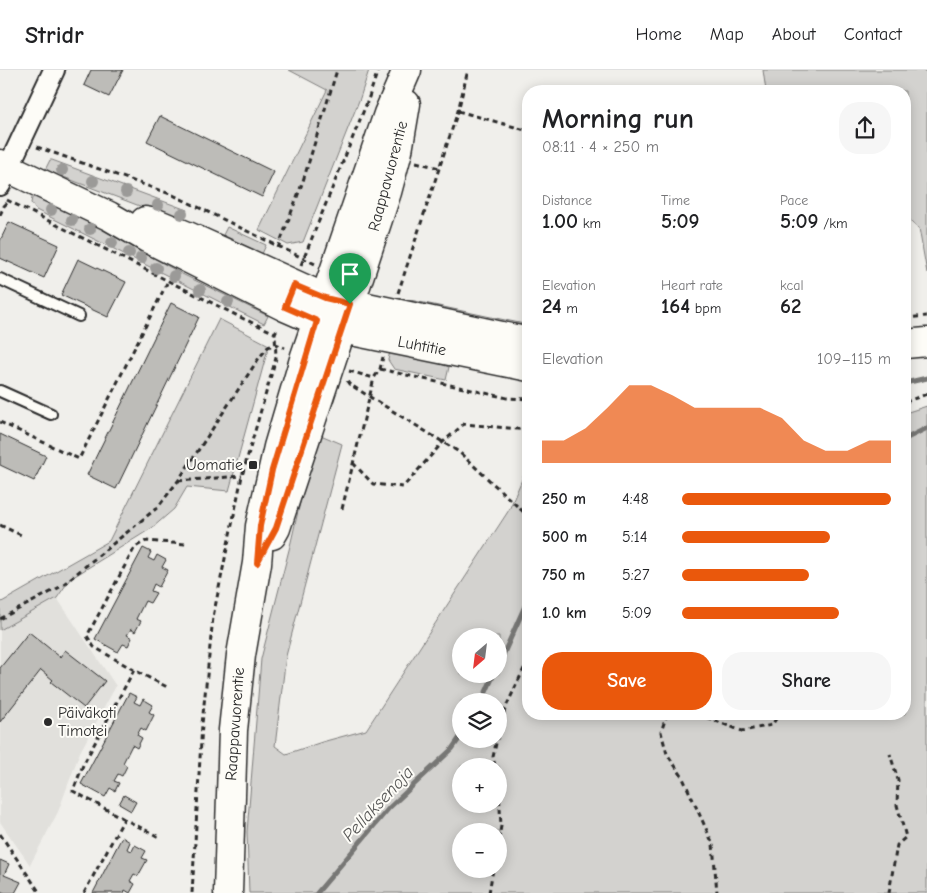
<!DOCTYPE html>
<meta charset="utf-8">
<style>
body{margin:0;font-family:"Comic Neue",sans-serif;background:#f6f6f6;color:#202124;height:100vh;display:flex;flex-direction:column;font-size:19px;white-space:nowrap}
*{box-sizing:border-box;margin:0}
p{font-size:16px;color:#757577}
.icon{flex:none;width:28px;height:28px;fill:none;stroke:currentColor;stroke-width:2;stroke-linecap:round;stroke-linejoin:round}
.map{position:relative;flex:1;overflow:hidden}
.side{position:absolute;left:522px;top:15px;width:389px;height:635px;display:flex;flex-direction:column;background:#fff;border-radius:20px;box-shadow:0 2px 12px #0003}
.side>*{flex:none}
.needle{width:32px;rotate:208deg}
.buttons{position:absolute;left:452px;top:558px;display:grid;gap:10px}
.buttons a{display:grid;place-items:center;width:55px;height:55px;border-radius:50%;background:#fff;box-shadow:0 2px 12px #0003;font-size:25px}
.pin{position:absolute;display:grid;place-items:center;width:42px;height:42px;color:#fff;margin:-51px -21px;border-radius:50% 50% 50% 0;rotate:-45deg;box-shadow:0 0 5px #0007}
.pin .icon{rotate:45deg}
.round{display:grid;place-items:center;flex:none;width:52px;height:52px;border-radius:20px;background:#f6f6f6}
.overview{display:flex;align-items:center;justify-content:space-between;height:85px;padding:0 20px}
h1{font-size:28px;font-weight:700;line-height:38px}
.stats{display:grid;grid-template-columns:repeat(3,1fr);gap:8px;height:85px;padding:5px 20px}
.stats div{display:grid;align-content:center}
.stats b{font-size:21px;font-weight:700}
.stats small{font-size:14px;font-weight:400}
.stats p{font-size:14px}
.chart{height:140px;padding:10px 20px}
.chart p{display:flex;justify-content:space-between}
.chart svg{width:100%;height:90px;margin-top:5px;fill:#ea580c;opacity:.7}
.cta{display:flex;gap:10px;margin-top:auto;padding:10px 20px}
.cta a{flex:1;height:58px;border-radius:20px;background:#ea580c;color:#fff;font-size:20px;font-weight:700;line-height:58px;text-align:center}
.cta a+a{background:#f6f6f6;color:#202124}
ul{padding:0 20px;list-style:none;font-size:16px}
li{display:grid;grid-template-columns:80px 60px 1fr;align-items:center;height:38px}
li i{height:12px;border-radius:6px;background:#ea580c}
header{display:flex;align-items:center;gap:30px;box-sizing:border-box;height:70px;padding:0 25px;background:#fff;border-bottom:1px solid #e0e0e0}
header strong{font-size:24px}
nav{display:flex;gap:28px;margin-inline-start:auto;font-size:18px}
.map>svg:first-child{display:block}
</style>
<header>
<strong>Stridr</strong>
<nav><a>Home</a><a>Map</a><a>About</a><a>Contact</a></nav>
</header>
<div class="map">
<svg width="927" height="823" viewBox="0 0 927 823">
<rect width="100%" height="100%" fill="#f0efeb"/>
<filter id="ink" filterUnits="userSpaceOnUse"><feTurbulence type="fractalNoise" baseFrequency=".02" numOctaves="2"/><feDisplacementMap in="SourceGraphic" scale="10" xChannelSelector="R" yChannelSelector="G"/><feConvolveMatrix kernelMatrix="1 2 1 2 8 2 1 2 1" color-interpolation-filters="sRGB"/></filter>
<g filter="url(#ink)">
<!-- built -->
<path fill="#e1e0dc" d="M57,528L116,616L80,682L58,742L30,795L0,752V560Z"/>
<!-- green -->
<path fill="#d3d2cf" stroke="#7f7e7d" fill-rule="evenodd" d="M289,0H369L360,28L303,172L288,175L259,160L327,20Z
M763,0H927V203L919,158L905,146V21H766Z
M50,90H52L187,140L180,154L145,138L45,100Z
M33,123L48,129L184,205L268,246L264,254L36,140L31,133Z
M227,157L266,175L262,184L223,165Z
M410,230L529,255V266L409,233Z
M219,249L269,275L229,421L187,417L174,439L152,458L70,509L57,528L0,560V533L109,471Z
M391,277L449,297L446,310L394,299L388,290Z
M927,336V823H249L247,762L261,589L291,472L316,363L342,374L286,586L275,676L286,684L322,672L366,660L509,440L529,393V644H905V343ZM461,566H499V604H461ZM461,631H499V669H461ZM461,696H499V734H461ZM461,761H499V799H461Z"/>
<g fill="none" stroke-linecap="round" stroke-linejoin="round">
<!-- stream -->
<path stroke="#777775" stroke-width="5" d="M905,313L927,308
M905,369L927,358
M499,594L529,527
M482,631L494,604
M317,823L389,738L452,679L461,666"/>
</g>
<!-- building -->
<path fill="#bdbcb8" stroke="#2b2b2b" d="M91,0H123L109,27L84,15Z
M160,46L274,102L262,127L147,71Z
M9,152L59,175L44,208L0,188V171Z
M78,189L126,212L108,247L61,225Z
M171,233L199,247L116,419L87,405Z
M0,364L46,386L34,411L0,395Z
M143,478L151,482L148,488L154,491L157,485L166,490L162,497L168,500L159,517L154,514L151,521L156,523L150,533L145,531L136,549L141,551L135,562L131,559L127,565L132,568L128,576L123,574L118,582L95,569Z
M29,562L60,587L65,580L105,611L84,638L51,612L53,610L41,600L0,652V598Z
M129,623L137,627L134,632L140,635L143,629L153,635L149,642L154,645L146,661L141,658L137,665L142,668L137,678L132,675L123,693L127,696L122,706L118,704L114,711L119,713L115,721L110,718L105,727L81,714Z
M124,725L136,732L131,741L119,734Z
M122,767L130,772L127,779L132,781L135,775L146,781L142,788L147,790L138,806L134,804L130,811L135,814L130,823L125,820L124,823H93Z
M0,790L9,794L4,805L21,812L15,823H5L0,821Z"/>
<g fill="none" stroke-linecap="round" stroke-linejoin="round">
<!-- lane casing -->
<g stroke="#2b2b2b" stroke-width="14">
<path id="lane" d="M0,209L79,246
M0,321L51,344"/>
</g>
<!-- street casing -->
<g stroke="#2b2b2b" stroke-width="24">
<path id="street" d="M0,115L54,0"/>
</g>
<!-- secondary casing -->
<g stroke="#2b2b2b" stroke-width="31">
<path id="secondary" d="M0,94L109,146L147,168L285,237L317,251L342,259L529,297
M145,151L156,153L190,167L325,228L529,272
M905,274L927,272
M272,465L276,458L387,122L398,81L406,34
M228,823L233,660L241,585L257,493L260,456L278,377L305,286L388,44L407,0"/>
</g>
<!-- path -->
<path stroke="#2b2b2b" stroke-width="3" stroke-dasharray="5 4" stroke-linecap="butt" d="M926,0L927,1
M458,41L529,61
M37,77L173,125L315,194
M416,92L439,98
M7,130L244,249L275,263
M0,145L4,136L9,131
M278,178L303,111L337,0
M301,195L368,30L378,0
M398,223L458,41L468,0
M905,248L927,246
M380,299L507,328L529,329
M349,301L374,308L380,299L383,287
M347,311L349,314L459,382L529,447
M905,332L927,324
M0,352L79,389L168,211
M353,393L373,414L403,417L443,372L464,354L529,360
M178,411L242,406
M342,439L374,308
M0,455L23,466
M0,549L60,517L158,437L178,411L259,288L268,277L276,274L285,278
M134,600L94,577L87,566L135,477L146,471L186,474
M667,644L661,662L667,684L682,706L713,774L717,823
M698,644L742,661L772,655L779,644
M499,661L505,639L529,588
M495,696L493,687L497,669
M499,720L501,756L499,768
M124,749L73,721L83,695L134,600L169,618
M0,764L40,823
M84,823L124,749L159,767
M192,823L202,654L213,547L242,406L276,288L275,263L278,257
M489,823L493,799
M889,823L897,775L906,767L897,735L898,710L890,684"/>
<!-- lane -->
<use href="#lane" stroke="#fdfcf7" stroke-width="10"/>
<!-- street -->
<use href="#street" stroke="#fdfcf7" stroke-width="20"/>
<!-- secondary -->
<use href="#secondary" stroke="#fdfcf7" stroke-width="28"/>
</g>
<!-- trees -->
<g fill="#9b9a98">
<circle cx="62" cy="100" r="6"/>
<circle cx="93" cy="111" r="6"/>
<circle cx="126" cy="122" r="6"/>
<circle cx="158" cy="135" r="6"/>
<circle cx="51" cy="140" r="6"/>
<circle cx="182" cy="144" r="6"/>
<circle cx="72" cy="150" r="6"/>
<circle cx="90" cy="159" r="6"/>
<circle cx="112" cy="173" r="6"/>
<circle cx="129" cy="183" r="6"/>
<circle cx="141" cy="188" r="6"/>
<circle cx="156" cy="198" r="6"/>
<circle cx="174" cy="206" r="6"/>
<circle cx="200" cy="220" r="6"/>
<circle cx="228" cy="232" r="6"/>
</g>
</g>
<g fill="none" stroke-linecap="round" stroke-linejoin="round" filter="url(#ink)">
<!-- route casing -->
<g stroke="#fff" stroke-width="10">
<path id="route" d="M294,215L325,228L350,234L276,458L257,493L260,456L272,400L317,251L285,237Z"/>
</g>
<!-- route -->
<use href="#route" stroke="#ea580c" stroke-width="6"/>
</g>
<!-- markers -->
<g fill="#2b2b2b" stroke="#fdfcf7" stroke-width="2">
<rect x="248" y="390" width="10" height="10" rx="2.5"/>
<circle cx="48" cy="652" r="5"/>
</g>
<g text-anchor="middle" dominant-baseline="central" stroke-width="4" stroke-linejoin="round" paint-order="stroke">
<!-- street labels -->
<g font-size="16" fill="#2b2b2b" stroke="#fdfcf7">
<text transform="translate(388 106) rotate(-75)">Raappavuorentie</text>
<text transform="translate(422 276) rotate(11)">Luhtitie</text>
<text transform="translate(235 654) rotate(-86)">Raappavuorentie</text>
</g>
<!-- poi labels -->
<g font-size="16" fill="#2b2b2b" stroke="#fdfcf7" text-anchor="end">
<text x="243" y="395">Uomatie</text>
<text x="58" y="643" text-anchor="start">Päiväkoti<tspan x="58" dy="18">Timotei</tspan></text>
</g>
<!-- water labels -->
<g font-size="18" font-style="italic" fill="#575756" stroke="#fdfcf7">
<text transform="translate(378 734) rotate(-47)">Pellaksenoja</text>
</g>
</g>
</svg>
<div class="buttons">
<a><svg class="needle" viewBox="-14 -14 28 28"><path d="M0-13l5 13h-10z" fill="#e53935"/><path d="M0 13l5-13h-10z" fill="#757577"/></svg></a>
<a><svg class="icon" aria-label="layers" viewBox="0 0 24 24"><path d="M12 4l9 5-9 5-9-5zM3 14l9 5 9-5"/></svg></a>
<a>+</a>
<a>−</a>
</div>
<div class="pin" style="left:350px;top:234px;background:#1e9e55"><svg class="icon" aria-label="arrive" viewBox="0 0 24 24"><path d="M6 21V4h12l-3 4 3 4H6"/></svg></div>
<section class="side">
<div class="overview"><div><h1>Morning run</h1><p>08:11 · 4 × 250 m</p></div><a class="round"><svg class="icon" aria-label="share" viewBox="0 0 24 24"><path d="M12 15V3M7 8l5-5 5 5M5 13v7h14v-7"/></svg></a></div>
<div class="stats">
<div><p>Distance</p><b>1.00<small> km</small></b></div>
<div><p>Time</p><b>5:09</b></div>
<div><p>Pace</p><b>5:09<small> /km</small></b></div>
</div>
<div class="stats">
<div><p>Elevation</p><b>24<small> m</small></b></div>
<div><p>Heart rate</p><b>164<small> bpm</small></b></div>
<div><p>kcal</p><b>62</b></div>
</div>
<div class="chart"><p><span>Elevation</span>109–115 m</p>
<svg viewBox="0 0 160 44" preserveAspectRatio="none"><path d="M0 44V33L10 33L20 27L30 17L40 6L50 6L60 11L70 17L80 17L90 17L100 17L110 22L120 33L130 38L140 38L150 33L160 33V44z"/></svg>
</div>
<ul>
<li><b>250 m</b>4:48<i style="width:100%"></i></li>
<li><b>500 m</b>5:14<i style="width:71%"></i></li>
<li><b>750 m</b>5:27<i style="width:61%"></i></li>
<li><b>1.0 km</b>5:09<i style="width:75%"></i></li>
</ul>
<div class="cta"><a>Save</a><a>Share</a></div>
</section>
</div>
